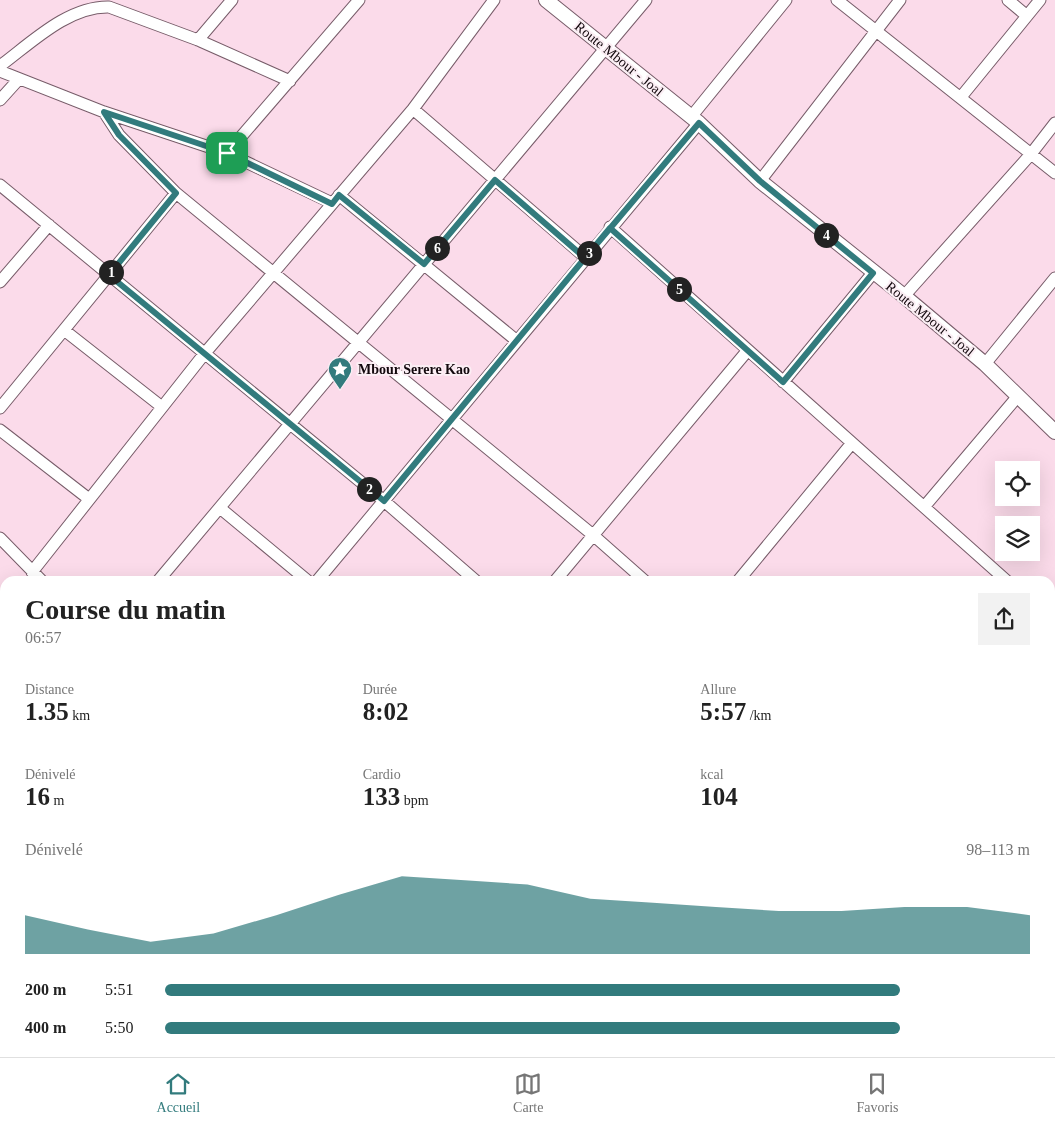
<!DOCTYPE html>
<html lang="fr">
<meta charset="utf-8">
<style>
body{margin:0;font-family:"Times New Roman",serif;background:#f2f2f2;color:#222;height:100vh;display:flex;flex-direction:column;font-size:19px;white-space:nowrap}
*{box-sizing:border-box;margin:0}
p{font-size:16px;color:#767676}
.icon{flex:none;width:28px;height:28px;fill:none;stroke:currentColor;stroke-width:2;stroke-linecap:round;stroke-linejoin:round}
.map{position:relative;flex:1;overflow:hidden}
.panel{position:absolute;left:0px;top:576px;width:1055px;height:481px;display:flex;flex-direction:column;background:#fff;border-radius:15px 15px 0 0;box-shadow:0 5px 20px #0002}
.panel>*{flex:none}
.buttons{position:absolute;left:995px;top:461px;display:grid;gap:10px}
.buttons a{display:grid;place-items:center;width:45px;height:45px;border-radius:0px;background:#fff;box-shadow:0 5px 20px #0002;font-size:25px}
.pin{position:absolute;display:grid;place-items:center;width:42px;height:42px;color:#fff;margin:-21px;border-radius:10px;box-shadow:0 2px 8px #0006}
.km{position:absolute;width:25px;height:25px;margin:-12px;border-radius:50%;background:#222;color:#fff;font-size:14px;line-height:25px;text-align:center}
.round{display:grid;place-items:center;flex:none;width:52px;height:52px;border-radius:0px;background:#f2f2f2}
.head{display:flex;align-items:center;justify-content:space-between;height:85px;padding:0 25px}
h1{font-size:28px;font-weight:800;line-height:38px}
.figures{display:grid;grid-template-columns:repeat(3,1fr);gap:8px;height:85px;padding:5px 25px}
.figures div{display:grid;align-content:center}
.figures b{font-size:25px;font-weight:800}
.figures small{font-size:14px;font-weight:400}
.figures p{font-size:14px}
.chart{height:140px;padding:10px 25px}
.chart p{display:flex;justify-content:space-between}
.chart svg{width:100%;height:90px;margin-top:5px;fill:#327b7d;opacity:.7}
ul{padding:0 25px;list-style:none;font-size:16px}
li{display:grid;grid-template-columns:80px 60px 1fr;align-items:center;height:38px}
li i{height:12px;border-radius:6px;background:#327b7d}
.dock{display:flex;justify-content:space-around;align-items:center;height:70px;border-top:1px solid #e0e0e0;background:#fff;font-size:14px;color:#767676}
.dock a{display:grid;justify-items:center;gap:2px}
.dock .current{color:#327b7d}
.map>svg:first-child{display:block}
</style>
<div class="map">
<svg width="1055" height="1057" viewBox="0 0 1055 1057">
<rect width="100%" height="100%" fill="#fbdbea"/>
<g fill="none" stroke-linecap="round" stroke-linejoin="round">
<!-- minor casing -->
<g stroke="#775c69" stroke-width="13">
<path id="minor" d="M837,0L1055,173
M1008,0L1027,16
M198,40L232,0
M0,66C31,43 68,6 109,7L198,40L290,81
M0,71L104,112L227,153L332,203
M961,97L1040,0
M0,100L19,79
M413,109L585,257
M104,112L119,135L176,193L593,535L645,581
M691,117L786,0
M227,153L359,0
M760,181L900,0
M0,185L384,501L476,581
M339,195L517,341
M610,227L1007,581
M0,282L49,225
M904,296L1031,154L1055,123
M64,330L162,407
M985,364L1055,278
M783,382L873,273
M0,408L176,193
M0,430L89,499
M924,507L1018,396
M220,508L308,581
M0,538L42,581
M32,572L205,353L413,109L494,0
M158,581L646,0
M317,581L699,123
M555,581L748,350
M738,581L852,443
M1050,620L1055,624
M0,755L5,759
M1050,762L1055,766
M0,784L5,778
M1050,941L1055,936
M0,962L5,956
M0,1011L5,1015
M50,1052L55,1057
M357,1052L363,1057
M692,1052L697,1057
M857,1052L863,1057
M1019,1052L1024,1057
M72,1057L76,1052
M227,1057L231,1052
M570,1057L574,1052
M936,1057L940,1052"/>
</g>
<!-- major casing -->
<g stroke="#775c69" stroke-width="16">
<path id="major" d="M546,0L699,123L760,181L904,296L985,364L1055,432"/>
</g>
<!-- minor -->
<use href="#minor" stroke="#fff" stroke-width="11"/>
<!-- major -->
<use href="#major" stroke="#fff" stroke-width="14"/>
</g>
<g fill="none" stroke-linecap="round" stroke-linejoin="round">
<!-- route casing -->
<g stroke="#fff" stroke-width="10">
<path id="route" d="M227,153L104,112L119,135L176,193L109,275L384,501L585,258L699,123L760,181L873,273L783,382L610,228L585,258L495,180L424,264L339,195L332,204L227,153"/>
</g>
<!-- route -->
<use href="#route" stroke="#327b7d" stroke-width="6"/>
</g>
<!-- icons -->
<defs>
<g id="sight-pin" transform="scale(1.25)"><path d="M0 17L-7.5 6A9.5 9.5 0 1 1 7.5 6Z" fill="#327b7d" stroke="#fbeef4"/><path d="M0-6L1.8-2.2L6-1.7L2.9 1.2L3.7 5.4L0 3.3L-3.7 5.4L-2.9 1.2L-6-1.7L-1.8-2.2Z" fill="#fff"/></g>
</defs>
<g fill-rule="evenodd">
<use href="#sight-pin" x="340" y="369"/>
</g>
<g text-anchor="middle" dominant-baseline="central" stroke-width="4" stroke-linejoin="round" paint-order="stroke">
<!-- street labels -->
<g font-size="14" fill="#12080d" stroke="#fbeef4">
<text transform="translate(619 59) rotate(39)">Route Mbour - Joal</text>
<text transform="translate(930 319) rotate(39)">Route Mbour - Joal</text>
</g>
<!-- poi labels -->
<g font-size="14" font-weight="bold" fill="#12080d" stroke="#fbeef4" text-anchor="start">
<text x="358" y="369">Mbour Serere Kao</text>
</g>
</g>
</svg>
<div class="buttons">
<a><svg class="icon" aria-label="locate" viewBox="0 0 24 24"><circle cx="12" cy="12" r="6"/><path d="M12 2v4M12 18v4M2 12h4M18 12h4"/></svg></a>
<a><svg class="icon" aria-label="layers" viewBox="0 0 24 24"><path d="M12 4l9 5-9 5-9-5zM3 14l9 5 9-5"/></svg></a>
</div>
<div class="pin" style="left:227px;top:153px;background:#1e9e55"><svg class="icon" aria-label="arrive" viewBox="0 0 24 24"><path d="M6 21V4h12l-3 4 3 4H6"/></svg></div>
<b class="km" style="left:111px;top:272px">1</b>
<b class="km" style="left:369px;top:489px">2</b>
<b class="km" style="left:589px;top:253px">3</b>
<b class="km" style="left:826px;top:235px">4</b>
<b class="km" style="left:679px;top:289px">5</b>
<b class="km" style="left:437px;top:248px">6</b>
<section class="panel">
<div class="head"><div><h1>Course du matin</h1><p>06:57</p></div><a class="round"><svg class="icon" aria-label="share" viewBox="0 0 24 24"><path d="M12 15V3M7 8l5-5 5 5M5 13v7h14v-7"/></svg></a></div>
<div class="figures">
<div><p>Distance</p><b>1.35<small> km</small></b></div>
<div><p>Durée</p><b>8:02</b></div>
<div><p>Allure</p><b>5:57<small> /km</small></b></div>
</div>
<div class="figures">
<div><p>Dénivelé</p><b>16<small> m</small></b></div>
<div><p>Cardio</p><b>133<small> bpm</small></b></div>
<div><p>kcal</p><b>104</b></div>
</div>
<div class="chart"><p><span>Dénivelé</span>98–113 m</p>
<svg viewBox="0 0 160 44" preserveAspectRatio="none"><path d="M0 44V25L10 32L20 38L30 34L40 25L50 15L60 6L70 8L80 10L90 17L100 19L110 21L120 23L130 23L140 21L150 21L160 25V44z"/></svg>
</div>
<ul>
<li><b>200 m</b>5:51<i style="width:85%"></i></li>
<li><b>400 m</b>5:50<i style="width:85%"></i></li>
</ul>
</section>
</div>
<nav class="dock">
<a class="current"><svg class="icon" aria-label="home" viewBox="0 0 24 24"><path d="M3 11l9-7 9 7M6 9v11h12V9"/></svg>Accueil</a>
<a><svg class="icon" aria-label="map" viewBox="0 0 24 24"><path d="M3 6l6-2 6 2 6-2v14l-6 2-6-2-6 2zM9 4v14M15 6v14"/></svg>Carte</a>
<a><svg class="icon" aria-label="saved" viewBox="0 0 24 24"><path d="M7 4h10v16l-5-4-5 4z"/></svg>Favoris</a>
</nav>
